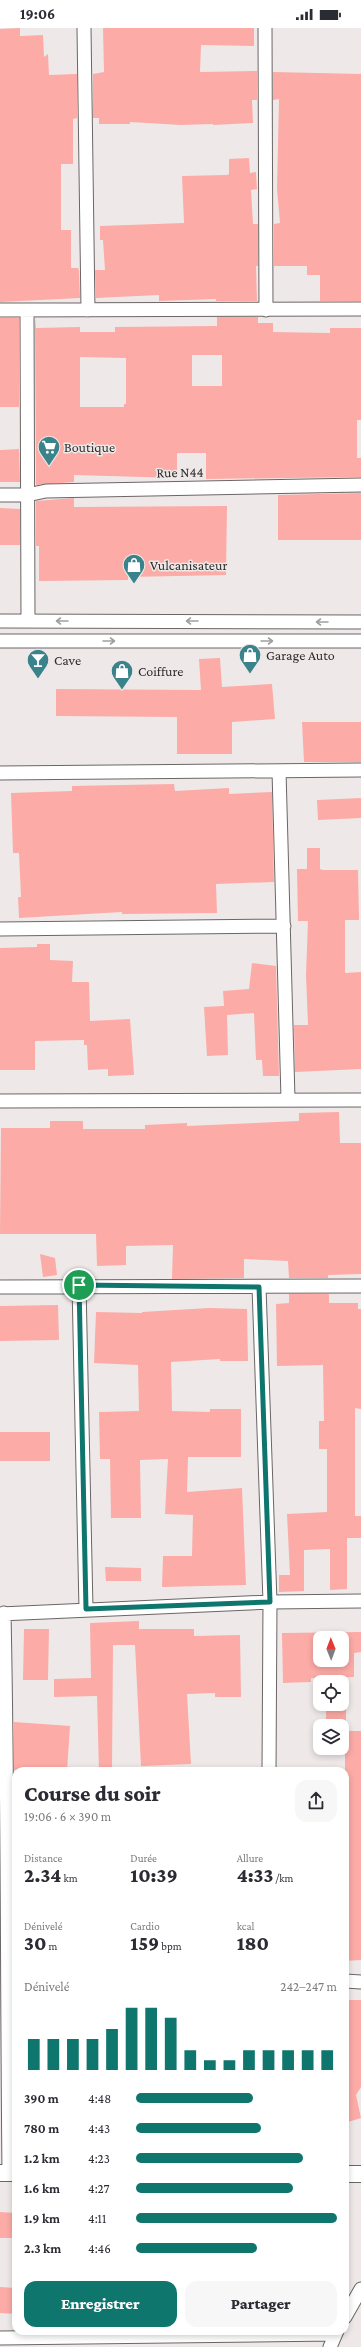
<!DOCTYPE html>
<html lang="fr">
<meta charset="utf-8">
<style>
body{margin:0;font-family:"Crimson Pro",serif;background:#f7f7f7;color:#2b2b33;height:100vh;display:flex;flex-direction:column;font-size:15px;white-space:nowrap}
*{box-sizing:border-box;margin:0}
p{font-size:13px;color:#7c7c81}
.icon{flex:none;width:22px;height:22px;fill:none;stroke:currentColor;stroke-width:2;stroke-linecap:round;stroke-linejoin:round}
.map{position:relative;flex:1;overflow:hidden}
.side{position:absolute;left:12px;top:1739px;width:337px;height:568px;display:flex;flex-direction:column;background:#fff;border-radius:12px;box-shadow:0 2px 6px #0003}
.side>*{flex:none}
.needle{width:26px;rotate:359deg}
.buttons{position:absolute;left:313px;top:1603px;display:grid;gap:8px}
.buttons a{display:grid;place-items:center;width:36px;height:36px;border-radius:8px;background:#fff;box-shadow:0 2px 6px #0003;font-size:20px}
.pin{position:absolute;display:grid;place-items:center;width:34px;height:34px;color:#fff;margin:-17px;border:2px solid #fff;border-radius:50%;box-shadow:0 1px 4px #0007}
.round{display:grid;place-items:center;flex:none;width:42px;height:42px;border-radius:12px;background:#f7f7f7}
.head{display:flex;align-items:center;justify-content:space-between;height:68px;padding:0 12px}
h1{font-size:22px;font-weight:800;line-height:30px}
.figures{display:grid;grid-template-columns:repeat(3,1fr);gap:6px;height:68px;padding:4px 12px}
.figures div{display:grid;align-content:center}
.figures b{font-size:20px;font-weight:800}
.figures small{font-size:11px;font-weight:400}
.figures p{font-size:11px}
.chart{height:112px;padding:8px 12px}
.chart p{display:flex;justify-content:space-between}
.chart svg{width:100%;height:72px;margin-top:4px;stroke:#0f766e;stroke-width:6}
.button{display:flex;gap:8px;margin-top:auto;padding:8px 12px}
.button a{flex:1;height:46px;border-radius:12px;background:#0f766e;color:#fff;font-size:16px;font-weight:800;line-height:46px;text-align:center}
.button a+a{background:#f7f7f7;color:#2b2b33}
ul{padding:0 12px;list-style:none;font-size:13px}
li{display:grid;grid-template-columns:64px 48px 1fr;align-items:center;height:30px}
li i{height:10px;border-radius:5px;background:#0f766e}
.status{display:flex;justify-content:space-between;align-items:center;height:28px;padding:0 20px;background:#fff;direction:ltr}
.status svg{height:11px;fill:currentColor}
.map>svg:first-child{display:block}
</style>
<div class="status"><b>19:06</b><svg viewBox="0 0 49 12"><path d="M0 12V9h3v3zM5 12V6h3v6zM10 12V3h3v9zM15 12V0h3v12zM26 1h20v11H26zM47 4h2v5h-2z"/></svg></div>
<div class="map">
<svg width="361" height="2319" viewBox="0 0 361 2319">
<rect width="100%" height="100%" fill="#eee9e8"/>
<!-- building -->
<path fill="#fcaba6" fill-rule="evenodd" d="M20,0V8L43,7L44,29L48,26L49,47L77,46V90L73,91V136H61V202H71V240H78L79,243L80,270L0,274V1Z
M103,0H254V18L201,17L200,44L257,43V72H252L253,95L213,97V96L181,97L130,94V96H99V90H93V46L104,44Z
M273,44L361,46V273H320V247H307V238H274V196L280,195L277,161L279,71L273,72Z
M249,130L250,145L256,144L257,161L251,162L253,196H258V238H256L257,273H216V271L159,273V267L96,270L95,242H105L103,212H100V198L184,195L182,148L227,147L229,146V131Z
M217,289H258V295H273V304L330,305V300H361V392H357V430H361V449L206,451V425H177V450L74,447V454L36,457L35,290L36,300L80,299V304H115V299L217,298ZM192,327H222V358H192ZM80,329L126,330V376H124V379H80Z
M0,290H19V379H0Z
M19,421L20,454H0V422Z
M361,465V512H278V467Z
M74,470V479L227,478L226,547L128,549V552L39,553V518H36V473Z
M0,480L20,481V517H0Z
M220,630L222,659L272,656L275,691L232,694V726H177V689L56,688V661L201,662L199,631Z
M302,694H361V734H304Z
M174,756L175,763L229,760V766L272,764L274,854L216,856L217,885L122,886V884L19,890L18,869H21L19,825H13L11,765L72,763V758Z
M361,770V790L318,792L317,772Z
M307,820H320V841L323,842H358L359,892H345V945L361,944V1041L295,1044L294,997H308L306,947L308,893H298L297,841H307Z
M37,916H50V932L73,933L72,954H89L90,993L130,991L134,1047L108,1048V1041L88,1042L87,1017H84V1012L35,1013V1042H0V920L37,919Z
M252,935L276,938L279,1048H263L262,1032H256L254,985L227,987L228,1027L207,1028L204,979L224,978L223,963L249,961Z
M339,1084L340,1115H361V1246L328,1247V1250H289L288,1233L244,1231V1250L172,1251L173,1217L126,1218V1237L97,1238L96,1206H0L1,1100H50V1093H83V1101H145V1097L187,1095V1098L299,1093V1085Z
M40,1226L55,1230L57,1247L43,1249Z
M289,1266H329V1275H358V1281H361V1381L355,1380V1488H361V1510H347V1561L330,1562V1521L304,1522V1563L279,1564V1547H290L287,1486L327,1484V1421H319V1393H324L323,1337L277,1338L276,1276L289,1275Z
M58,1277L59,1312L0,1313V1278Z
M209,1280L247,1281L248,1333H220V1331L171,1334L172,1383L210,1384V1381H241V1429H188L187,1464L242,1460L246,1557L162,1559L163,1528H192L193,1487L165,1486L168,1431L140,1432L141,1490H111L110,1431H100L99,1384L139,1383L138,1337L94,1335L96,1284L142,1285V1284Z
M0,1404H50V1433H0Z
M105,1539L141,1540V1553H106Z
M139,1593V1601H194V1608L240,1607L241,1669H215V1665L187,1666L191,1736L141,1738L135,1617H113L112,1743H99L97,1668L54,1669V1651L91,1650L90,1595Z
M24,1601H49L48,1652H23Z
M361,1604V1624L354,1625V1649L311,1650V1654L283,1655L282,1605ZM320,1610H342V1632H320Z
M326,1676H346V1698H326Z
M14,1694L70,1698L67,1743L14,1742Z
M345,1703H361V1932L345,1933Z
M345,1972H361V2059L356,2067L361,2090L345,2095Z
M0,2184L16,2185V2210H0Z
M0,2259L16,2260V2286L0,2285Z"/>
<g fill="none" stroke-linecap="round" stroke-linejoin="round">
<!-- minor casing -->
<g stroke="#6b6666" stroke-width="15">
<path id="minor" d="M84,0L88,282
M265,0L266,282
M0,282L361,281
M27,282L28,593
M0,467H27L46,463L361,457
M0,593L361,594
M0,613H361
M279,743L288,1071
M0,745L361,742
M0,901L284,898
M0,1073L361,1072
M79,1257L86,1581
M0,1259L361,1258
M259,1259L270,1574L269,1743
M4,1585C8,1772 7,1959 9,2145
M0,1586L270,1574L361,1573
M345,1953L361,1954
M345,2289L361,2261
M0,2310L335,2306
M330,2319L337,2303"/>
</g>
<!-- tertiary casing -->
<g stroke="#6b6666" stroke-width="18">
<path id="tertiary" d="M0,2145H16
M345,2146H361"/>
</g>
<!-- minor -->
<use href="#minor" stroke="#fff" stroke-width="13"/>
<!-- tertiary -->
<use href="#tertiary" stroke="#fff" stroke-width="16"/>
</g>
<!-- one-way arrows -->
<defs><path id="oneway-shaft" d="M-6 0H5M1.5-3L5.5 0L1.5 3" fill="none" stroke-width="1.6" stroke-linecap="round" stroke-linejoin="round"/></defs>
<g stroke="#a1a0a0">
<use href="#oneway-shaft" transform="translate(62 593) rotate(-180)"/>
<use href="#oneway-shaft" transform="translate(192 593) rotate(-180)"/>
<use href="#oneway-shaft" transform="translate(322 594) rotate(-180)"/>
<use href="#oneway-shaft" transform="translate(109 613)"/>
<use href="#oneway-shaft" transform="translate(267 613)"/>
</g>
<g fill="none" stroke-linecap="round" stroke-linejoin="round">
<!-- route casing -->
<g stroke="#fff" stroke-width="8">
<path id="route" d="M79,1257L259,1259L270,1574L86,1581Z"/>
</g>
<!-- route -->
<use href="#route" stroke="#0f766e" stroke-width="5"/>
</g>
<!-- icons -->
<defs>
<g id="supermarket-pin" transform="scale(1.15)"><path d="M0 17L-7.5 6A9.5 9.5 0 1 1 7.5 6Z" fill="#3b838a" stroke="#eee9e8"/><path d="M-6-5.5h2.5l.6 2H6L4.5 2H-2.5L-4.4-4H-6ZM-1.5 3.2a1.3 1.3 0 1 0 .1 0ZM3 3.2a1.3 1.3 0 1 0 .1 0Z" fill="#fff"/></g>
<g id="shop-pin" transform="scale(1.15)"><path d="M0 17L-7.5 6A9.5 9.5 0 1 1 7.5 6Z" fill="#3b838a" stroke="#eee9e8"/><path d="M-5-2.5h2.3a2.7 3.5 0 0 1 5.4 0H5L5.5 6h-11ZM-1.5-2.5h3a1.5 2.3 0 0 0-3 0Z" fill="#fff"/></g>
<g id="bar-pin" transform="scale(1.15)"><path d="M0 17L-7.5 6A9.5 9.5 0 1 1 7.5 6Z" fill="#3b838a" stroke="#eee9e8"/><path d="M-6-5H6L.8 .8V4.5H3.5V6h-7V4.5H-.8V.8Z" fill="#fff"/></g>
</defs>
<g fill-rule="evenodd">
<use href="#supermarket-pin" x="49" y="419"/>
<use href="#shop-pin" x="134" y="537"/>
<use href="#shop-pin" x="250" y="627"/>
<use href="#bar-pin" x="38" y="632"/>
<use href="#shop-pin" x="122" y="643"/>
</g>
<g text-anchor="middle" dominant-baseline="central" stroke-width="3" stroke-linejoin="round" paint-order="stroke">
<!-- poi labels -->
<g font-size="14" fill="#2f2d2d" stroke="#eee9e8" text-anchor="start">
<text x="64" y="419">Boutique</text>
<text x="150" y="537">Vulcanisateur</text>
<text x="266" y="627">Garage Auto</text>
<text x="54" y="632">Cave</text>
<text x="138" y="643">Coiffure</text>
</g>
<!-- street labels -->
<g font-size="14" fill="#2f2d2d" stroke="#eee9e8">
<text transform="translate(180 444) rotate(-1)">Rue N44</text>
</g>
</g>
</svg>
<div class="buttons">
<a><svg class="needle" viewBox="-14 -14 28 28"><path d="M0-13l5 13h-10z" fill="#e53935"/><path d="M0 13l5-13h-10z" fill="#7c7c81"/></svg></a>
<a><svg class="icon" aria-label="locate" viewBox="0 0 24 24"><circle cx="12" cy="12" r="6"/><path d="M12 2v4M12 18v4M2 12h4M18 12h4"/></svg></a>
<a><svg class="icon" aria-label="layers" viewBox="0 0 24 24"><path d="M12 4l9 5-9 5-9-5zM3 14l9 5 9-5"/></svg></a>
</div>
<div class="pin" style="left:79px;top:1257px;background:#1e9e55"><svg class="icon" aria-label="arrive" viewBox="0 0 24 24"><path d="M6 21V4h12l-3 4 3 4H6"/></svg></div>
<section class="side">
<div class="head"><div><h1>Course du soir</h1><p>19:06 · 6 × 390 m</p></div><a class="round"><svg class="icon" aria-label="share" viewBox="0 0 24 24"><path d="M12 15V3M7 8l5-5 5 5M5 13v7h14v-7"/></svg></a></div>
<div class="figures">
<div><p>Distance</p><b>2.34<small> km</small></b></div>
<div><p>Durée</p><b>10:39</b></div>
<div><p>Allure</p><b>4:33<small> /km</small></b></div>
</div>
<div class="figures">
<div><p>Dénivelé</p><b>30<small> m</small></b></div>
<div><p>Cardio</p><b>159<small> bpm</small></b></div>
<div><p>kcal</p><b>180</b></div>
</div>
<div class="chart"><p><span>Dénivelé</span>242–247 m</p>
<svg viewBox="0 0 160 44" preserveAspectRatio="none"><path d="M5 44V25M15 44V25M25 44V25M35 44V25M45 44V19M55 44V6M65 44V6M75 44V12M85 44V32M95 44V38M105 44V38M115 44V32M125 44V32M135 44V32M145 44V32M155 44V32"/></svg>
</div>
<ul>
<li><b>390 m</b>4:48<i style="width:58%"></i></li>
<li><b>780 m</b>4:43<i style="width:62%"></i></li>
<li><b>1.2 km</b>4:23<i style="width:83%"></i></li>
<li><b>1.6 km</b>4:27<i style="width:78%"></i></li>
<li><b>1.9 km</b>4:11<i style="width:100%"></i></li>
<li><b>2.3 km</b>4:46<i style="width:60%"></i></li>
</ul>
<div class="button"><a>Enregistrer</a><a>Partager</a></div>
</section>
</div>
